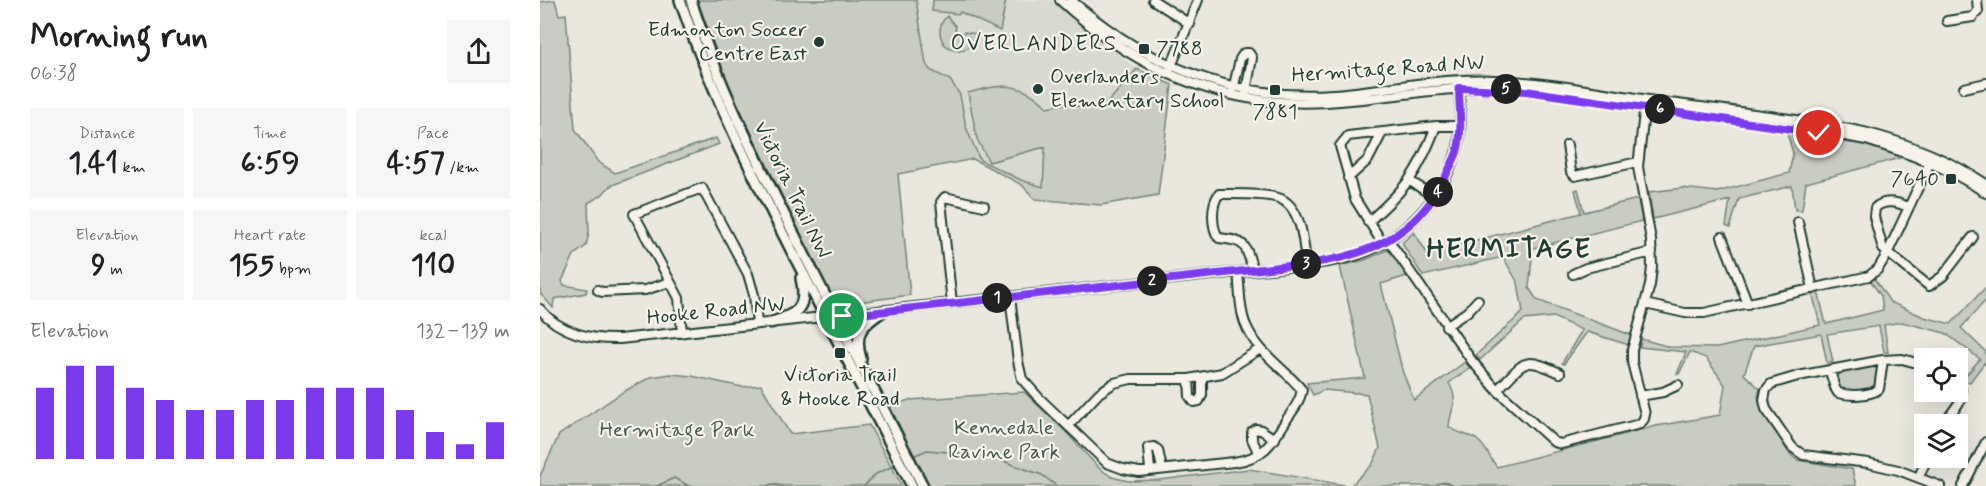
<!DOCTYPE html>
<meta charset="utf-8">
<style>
body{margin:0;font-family:Mynerve,sans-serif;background:#f6f6f6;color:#202124;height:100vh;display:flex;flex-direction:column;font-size:22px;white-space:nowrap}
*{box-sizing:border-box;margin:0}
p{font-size:20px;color:#757577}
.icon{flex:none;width:33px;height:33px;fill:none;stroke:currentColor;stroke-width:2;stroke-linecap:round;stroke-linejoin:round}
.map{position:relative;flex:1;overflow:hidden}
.drawer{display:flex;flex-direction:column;background:#fff;width:540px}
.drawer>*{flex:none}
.controls{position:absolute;left:1374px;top:348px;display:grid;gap:12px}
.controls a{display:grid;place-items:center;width:54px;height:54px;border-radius:0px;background:#fff;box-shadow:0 6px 24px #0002;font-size:30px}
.pin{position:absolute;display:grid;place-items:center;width:51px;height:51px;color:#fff;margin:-26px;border:3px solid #fff;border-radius:50%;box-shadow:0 2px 6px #0007}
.km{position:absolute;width:30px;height:30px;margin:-15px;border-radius:50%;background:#222;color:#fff;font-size:16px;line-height:30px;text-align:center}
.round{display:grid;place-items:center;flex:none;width:63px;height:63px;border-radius:0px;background:#f6f6f6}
.head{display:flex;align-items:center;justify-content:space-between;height:102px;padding:0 30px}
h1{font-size:33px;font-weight:700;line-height:45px}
.metrics{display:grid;grid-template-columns:repeat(3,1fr);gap:9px;height:102px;padding:6px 30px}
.metrics div{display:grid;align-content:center;border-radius:0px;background:#f6f6f6;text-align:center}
.metrics b{font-size:30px;font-weight:700}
.metrics small{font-size:16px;font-weight:400}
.metrics p{font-size:16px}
.chart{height:168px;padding:12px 30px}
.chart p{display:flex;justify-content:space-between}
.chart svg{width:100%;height:108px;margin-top:6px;stroke:#7c3aed;stroke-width:6}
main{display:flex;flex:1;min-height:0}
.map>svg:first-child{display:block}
</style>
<main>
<section class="drawer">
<div class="head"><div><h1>Morning run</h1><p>06:38</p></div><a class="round"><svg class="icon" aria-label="share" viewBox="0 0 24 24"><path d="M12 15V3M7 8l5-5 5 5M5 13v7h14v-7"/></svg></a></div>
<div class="metrics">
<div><p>Distance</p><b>1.41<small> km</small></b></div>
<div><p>Time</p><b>6:59</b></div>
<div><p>Pace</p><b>4:57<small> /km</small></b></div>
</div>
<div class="metrics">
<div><p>Elevation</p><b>9<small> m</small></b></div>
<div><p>Heart rate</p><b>155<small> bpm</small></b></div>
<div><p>kcal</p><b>110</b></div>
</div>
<div class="chart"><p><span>Elevation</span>132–139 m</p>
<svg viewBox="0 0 160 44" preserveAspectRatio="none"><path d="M5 44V15M15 44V6M25 44V6M35 44V15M45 44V20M55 44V24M65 44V24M75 44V20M85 44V20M95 44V15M105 44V15M115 44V15M125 44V24M135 44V33M145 44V38M155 44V29"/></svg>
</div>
</section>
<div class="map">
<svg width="1446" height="486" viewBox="0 0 1446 486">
<rect width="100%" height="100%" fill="#eae8dd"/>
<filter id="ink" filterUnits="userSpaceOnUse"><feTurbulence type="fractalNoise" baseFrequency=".0167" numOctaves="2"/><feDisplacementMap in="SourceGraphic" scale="12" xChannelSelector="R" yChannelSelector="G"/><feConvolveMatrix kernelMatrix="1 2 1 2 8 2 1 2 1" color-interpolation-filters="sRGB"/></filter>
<g filter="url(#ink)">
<!-- built -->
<path fill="#d9dacf" d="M376,0H394L460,31L466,0H511L597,69L561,110L524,104L507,107L503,187L481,180L440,160L426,127L420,95L410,80L390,70L386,64Z"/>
<!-- green -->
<path fill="#c8ccc1" stroke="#74847a" stroke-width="1.5" d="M15,0L19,15L26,14L35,129L58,162L75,173L176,138L179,144L70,186L62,195L48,203L49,233L46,246L34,255L22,281L24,285L47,289L46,293L14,299L13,308L0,293V2Z
M157,0H376L386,64L390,70L410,80L420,95L426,127L440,160L481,180L503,187L505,147L449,162L437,139L428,93C462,84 480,80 507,107L524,104L561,110L597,69L632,85L618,195L561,205L495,199L482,185L433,159L358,174L370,295L295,305L192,93Z
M393,0H466L460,31L420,12L419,14L392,11Z
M407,16L416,27L415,30L416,35H421L424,32L438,34C433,51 417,55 404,44C398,34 399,24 407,16Z
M1247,133L1333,146L1364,157L1266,183L1262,210H1255L1252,186L1199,199L1190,228L1186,226L1190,200L1113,219L1109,192L1143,188L1177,192L1249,173L1253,153Z
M1038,189L1044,212L1098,199L1102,221L993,248L989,288L997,300L1091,335L1089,345L1047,332L1024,364L1022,363L1042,330L1013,317L984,320L940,360L936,355L983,312L978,283L963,257L883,276L863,245V242L874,232L887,253L1041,213L1035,190Z
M847,250L852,251L867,276L841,284L863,373L874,400L925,362L930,368L909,383C920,403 910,408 909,427C916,433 928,434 936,439C946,446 949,457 957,467L1116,426L1180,415L1185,385L1166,358L1150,352L1139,374H1137L1146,352L1100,347L1101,339L1130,347L1177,348L1280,325L1272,292L1278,291L1286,324L1343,310L1341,296L1330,280L1334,278L1350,302L1384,317L1411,324L1446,287V300L1421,328L1446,352V364L1444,363L1430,382L1421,381L1440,359L1405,333L1362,322L1344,325L1348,352H1344L1339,326L1287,334L1293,362L1287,363L1281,334L1214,346L1204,374L1220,389L1218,396L1220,405L1249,453L1257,460L1312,469L1316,486H387L350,406L369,400L484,392L524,430L559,468L572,477L588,481L619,480L709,469L810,486L832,465L840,448L827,394L784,390L773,395L767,383L825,378L800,266L825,260Z
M1331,366L1336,368L1338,372L1336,388L1306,392L1299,387L1297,378L1301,372Z
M131,374L152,376L202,387L221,385L250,434L329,425L362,486H0V476L19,435L83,392L111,377Z"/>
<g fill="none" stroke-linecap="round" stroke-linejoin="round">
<!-- stream -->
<path stroke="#6a7c72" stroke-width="1.5" d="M373,456L387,450L449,456L502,475L517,486
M117,486L134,478L149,486
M227,486L232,484L242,486
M324,486L336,474L355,465
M894,486C901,481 906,481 913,486"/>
<!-- minor casing -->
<g stroke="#1f3d34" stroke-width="12">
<path id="minor" d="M520,0C595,69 683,109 787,102C845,99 900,86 958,88C1014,91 1070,102 1124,110C1192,120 1259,127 1326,140C1368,153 1410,168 1446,193
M531,0C606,65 692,101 793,94C847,90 900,77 955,80C1011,82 1067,94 1122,102C1189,111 1257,118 1324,132C1367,143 1408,159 1446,184
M613,0L650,24
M1407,21L1433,17L1438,11L1437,0
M630,69L658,0
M1424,88L1446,83
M693,90L700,59L704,53H709L712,58L706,92
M1027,145L1031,172L1035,176L1098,162
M808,178L828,160L842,133
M870,181L895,197
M1368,207C1357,202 1344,199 1335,208L1334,217L1343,249L1389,286L1403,276L1433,237
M828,222C866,189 878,173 896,126
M1258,222L1273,289
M1182,237L1208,304
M849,241L932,361L957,390L1014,442L1021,444L1100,424L1104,419L1105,414L1092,362V350L1110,285L1112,267L1111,240L1098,167L1105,103
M843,244L815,199L800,146L808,136L896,126H920
M713,270C705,244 707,241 679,238C671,228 671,204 679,194C694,194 728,193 741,199C762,209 764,244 766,264
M1033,274L1046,268L1112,252
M58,290L62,292L105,290L130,282
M470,297L478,361L482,379L499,398L567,463L583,469L599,472L694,462C724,458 732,443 747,419C754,409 760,401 762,390C743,367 716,352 705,323C699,308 700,288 698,272
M412,303L401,202L405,197L444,206
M1105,304L1145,313H1164L1329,276L1338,269L1347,254L1391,160
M0,309C19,333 52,340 80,339L698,272C737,267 779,267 817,255C863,240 901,199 916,153C924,131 919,103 919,80
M906,326L927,312L938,300
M142,333L139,298L94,214L162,188L208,274L214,295L217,324
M1384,365L1362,359L1343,360L1258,376L1231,384L1226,390L1224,400L1226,409L1252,447L1263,455L1328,463L1358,470L1400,486
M1290,371L1295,388L1298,393C1310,396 1329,396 1339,389L1343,360
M649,379L650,397L654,402L659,401L662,395V377
M957,390C986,362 981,355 1020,373
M1100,396L1123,392L1138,385
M1404,424L1421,400V389L1418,387
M528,426L559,393L574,383L591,379H649L682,373L720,349
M719,454L712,439V432L716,429L721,430L735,439
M610,470L608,448L614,447L618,450L622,469
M1379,477L1387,458
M1423,486L1446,442"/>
</g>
<!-- major casing -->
<g stroke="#1f3d34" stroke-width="14">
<path id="major" d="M140,0C173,97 219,188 266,279C301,348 337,417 372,486
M151,0C177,82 215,157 254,234C296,318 340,402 383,486
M230,323C257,314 268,309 261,278
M321,359C313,331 323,325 343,311"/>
</g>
<!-- minor -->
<use href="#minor" stroke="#f7f3e8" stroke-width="8"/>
<!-- major -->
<use href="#major" stroke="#f7f3e8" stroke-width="9"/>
</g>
</g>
<g fill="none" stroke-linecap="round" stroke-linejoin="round" filter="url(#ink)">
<!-- route casing -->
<g stroke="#fff" stroke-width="12">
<path id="route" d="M302,316L766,264C828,256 876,236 905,178C908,170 914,161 917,152C923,132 919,108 919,88L986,91L1279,133"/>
</g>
<!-- route -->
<use href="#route" stroke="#7c3aed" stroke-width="8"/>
</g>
<!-- markers -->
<g fill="#1f3d34" stroke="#f7f3e8" stroke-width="2">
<circle cx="279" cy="42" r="6"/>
<rect x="598" y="43" width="12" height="12" rx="3"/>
<circle cx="498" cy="89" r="6"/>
<rect x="729" y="84" width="12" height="12" rx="3"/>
<rect x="1405" y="173" width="12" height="12" rx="3"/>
<rect x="294" y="347" width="12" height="12" rx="3"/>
</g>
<g text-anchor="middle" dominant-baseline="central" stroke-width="4.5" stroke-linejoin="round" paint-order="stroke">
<!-- poi labels -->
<g font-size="21" fill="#1f3d34" stroke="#f7f3e8" text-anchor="end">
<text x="267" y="30">Edmonton Soccer<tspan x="267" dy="24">Centre East</tspan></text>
<text x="616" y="49" text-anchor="start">7788</text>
<text x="510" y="77" text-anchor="start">Overlanders<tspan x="510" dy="24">Elementary School</tspan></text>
<text x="735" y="112" text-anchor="middle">7881</text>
<text x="1399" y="179">7640</text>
<text x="300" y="375" text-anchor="middle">Victoria Trail<tspan x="300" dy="24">&amp; Hooke Road</tspan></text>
</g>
<!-- street labels -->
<g font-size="21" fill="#1f3d34" stroke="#f7f3e8">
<text transform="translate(848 69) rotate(-4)">Hermitage Road NW</text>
<text transform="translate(252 190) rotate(64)">Victoria Trail NW</text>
<text transform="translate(176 311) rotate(-6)">Hooke Road NW</text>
</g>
<!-- park labels -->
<g font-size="21" fill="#415a50" stroke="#f7f3e8">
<text x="464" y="428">Kennedale<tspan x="464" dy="24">Ravine Park</tspan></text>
<text x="137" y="430">Hermitage Park</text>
</g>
<!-- neighbourhood labels -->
<g font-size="22" letter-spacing="1.5" fill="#1f3d34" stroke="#f7f3e8">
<text x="494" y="44">OVERLANDERS</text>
</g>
<!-- district labels -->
<g font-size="27" font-weight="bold" letter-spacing="1.5" fill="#1f3d34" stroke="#f7f3e8">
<text x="969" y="249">HERMITAGE</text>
</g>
</g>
</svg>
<div class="controls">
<a><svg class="icon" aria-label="locate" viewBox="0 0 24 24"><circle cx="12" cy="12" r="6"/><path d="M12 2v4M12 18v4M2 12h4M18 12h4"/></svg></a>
<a><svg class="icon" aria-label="layers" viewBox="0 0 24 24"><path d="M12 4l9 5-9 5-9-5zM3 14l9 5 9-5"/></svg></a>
</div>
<div class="pin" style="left:302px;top:316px;background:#1e9e55"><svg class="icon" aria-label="arrive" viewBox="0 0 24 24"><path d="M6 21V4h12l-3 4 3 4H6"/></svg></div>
<div class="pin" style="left:1279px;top:133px;background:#d93025"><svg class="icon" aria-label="check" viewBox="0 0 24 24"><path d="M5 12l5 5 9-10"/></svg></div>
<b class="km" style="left:457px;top:298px">1</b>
<b class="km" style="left:612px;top:281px">2</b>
<b class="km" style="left:766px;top:264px">3</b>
<b class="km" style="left:898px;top:192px">4</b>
<b class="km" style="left:966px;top:89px">5</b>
<b class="km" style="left:1120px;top:109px">6</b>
</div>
</main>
